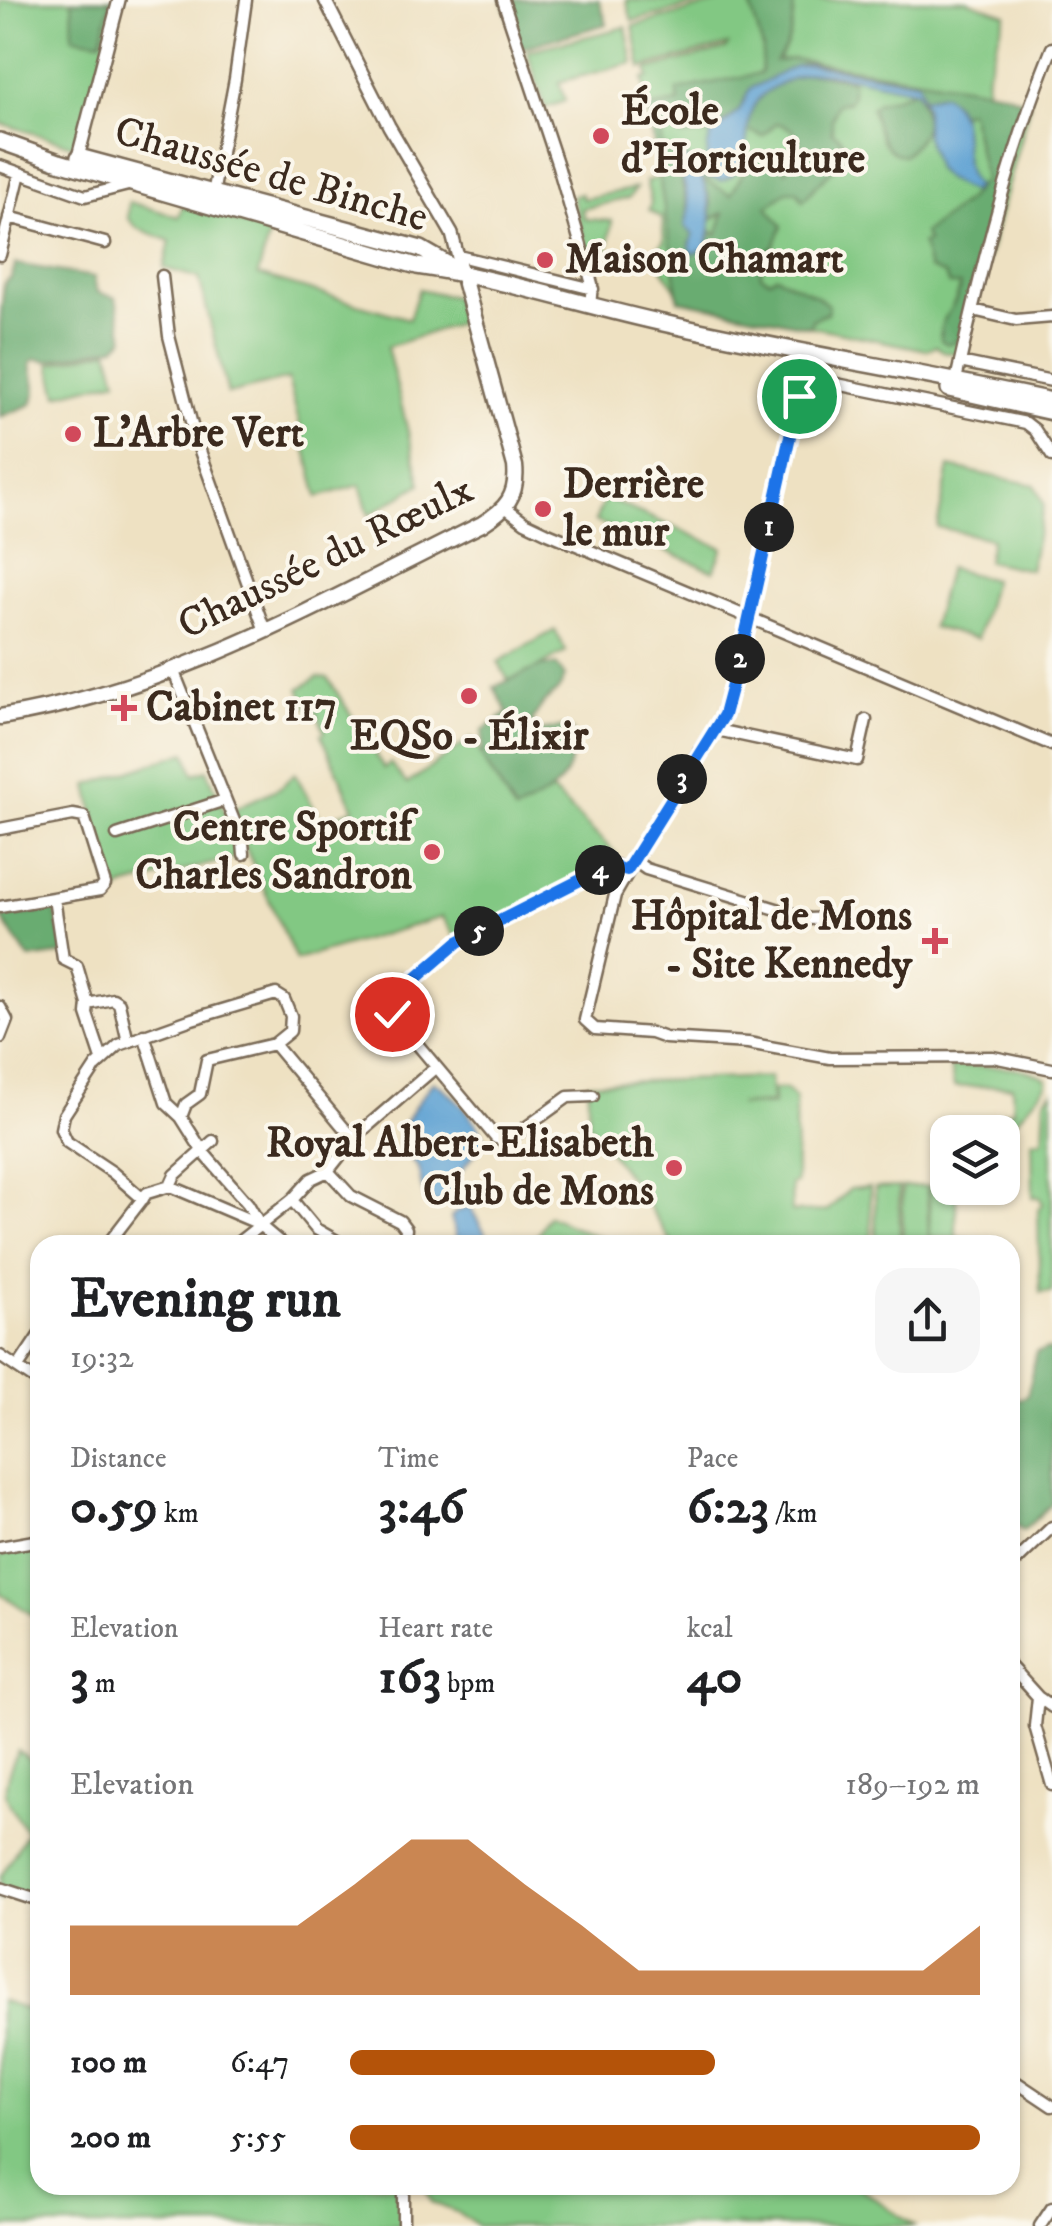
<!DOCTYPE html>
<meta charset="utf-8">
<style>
body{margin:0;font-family:"IM FELL DW Pica",serif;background:#f6f6f6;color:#202124;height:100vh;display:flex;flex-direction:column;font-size:38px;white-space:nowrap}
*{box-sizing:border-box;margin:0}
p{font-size:32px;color:#757577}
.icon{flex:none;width:55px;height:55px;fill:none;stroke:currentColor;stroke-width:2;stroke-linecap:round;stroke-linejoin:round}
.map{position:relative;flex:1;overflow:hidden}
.side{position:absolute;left:30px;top:1235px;width:990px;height:960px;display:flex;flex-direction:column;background:#fff;border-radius:30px;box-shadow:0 2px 8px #0004}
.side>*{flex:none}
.controls{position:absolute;left:930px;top:1115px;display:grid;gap:20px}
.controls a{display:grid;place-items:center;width:90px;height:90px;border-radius:20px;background:#fff;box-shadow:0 2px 8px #0004;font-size:50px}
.pin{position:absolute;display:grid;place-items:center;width:85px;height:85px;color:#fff;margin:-42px;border:5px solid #fff;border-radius:50%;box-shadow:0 2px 10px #0007}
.km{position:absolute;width:50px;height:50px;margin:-25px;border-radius:50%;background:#222;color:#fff;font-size:28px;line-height:50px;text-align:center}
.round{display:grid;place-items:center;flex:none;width:105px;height:105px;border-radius:30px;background:#f6f6f6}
.head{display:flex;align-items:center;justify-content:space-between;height:170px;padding:0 40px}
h1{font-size:55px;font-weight:800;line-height:75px}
.figures{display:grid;grid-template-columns:repeat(3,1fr);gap:15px;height:170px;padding:10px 40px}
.figures div{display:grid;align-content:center}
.figures b{font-size:50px;font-weight:800}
.figures small{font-size:28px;font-weight:400}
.figures p{font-size:28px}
.chart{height:280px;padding:20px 40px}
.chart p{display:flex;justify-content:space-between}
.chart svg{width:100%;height:180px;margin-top:10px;fill:#b45309;opacity:.7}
ul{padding:0 40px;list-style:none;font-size:32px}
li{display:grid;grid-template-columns:160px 120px 1fr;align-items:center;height:75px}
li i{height:25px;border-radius:12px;background:#b45309}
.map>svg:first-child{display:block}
</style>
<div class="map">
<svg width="1052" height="2226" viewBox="0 0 1052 2226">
<rect width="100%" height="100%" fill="#fbf7ec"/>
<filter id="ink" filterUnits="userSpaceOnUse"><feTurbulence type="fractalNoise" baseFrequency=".01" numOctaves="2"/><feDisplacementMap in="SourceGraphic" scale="20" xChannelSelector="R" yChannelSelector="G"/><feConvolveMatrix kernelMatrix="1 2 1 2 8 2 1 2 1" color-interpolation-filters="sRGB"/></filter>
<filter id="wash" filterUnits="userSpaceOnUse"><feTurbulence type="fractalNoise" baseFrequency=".0048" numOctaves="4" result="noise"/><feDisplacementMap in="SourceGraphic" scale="40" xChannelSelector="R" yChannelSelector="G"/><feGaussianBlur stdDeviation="2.25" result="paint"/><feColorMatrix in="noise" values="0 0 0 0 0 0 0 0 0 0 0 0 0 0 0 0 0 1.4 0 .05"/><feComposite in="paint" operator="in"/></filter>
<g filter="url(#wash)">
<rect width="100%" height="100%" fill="#eee1c2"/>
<!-- green -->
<path fill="#82c883" stroke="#5e7950" stroke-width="2.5" d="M0,0H119L81,148L0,123Z
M626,0H715L632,21Z
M720,0H966L1006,14L987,72L986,89L1030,103L962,354L944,352L936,346L926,350L679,300C676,280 657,272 657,250L664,241L662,218L649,210L651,202L646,181L660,177L643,79L649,78L647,70L726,49L728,45L641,68L633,26L719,3Z
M626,27L633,63L559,82L565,101L545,108L527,51Z
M636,188L629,198L582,209L585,219L612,221L607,253L587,250L572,196L581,194L583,199Z
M129,202L179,217L183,205L270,231L258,275L409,319L419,289L454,297L460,323L387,347L421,484L369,515L360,485L318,497L288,379L228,394L199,278L164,268L170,241L137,228L128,218Z
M109,350L117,380L58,395L50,364Z
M949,467L1035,485L1044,505L1030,570L987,561L991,539L937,527Z
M605,498L723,548L714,571L595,521Z
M948,568L993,580L977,639L932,627Z
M555,630L566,651L529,673L508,680L498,662Z
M318,677L328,678L384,768L390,763L407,784L472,738L515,812L552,791L617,855L616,865L461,946L442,917L296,960L229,811L281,787L295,773L321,821L354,809L321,734L325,732L315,710L310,711L299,689Z
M186,752L194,774L207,770L239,846L237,857L123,887L112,897L88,785Z
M950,1067C981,1067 1020,1062 1047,1079V1084L1013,1124L1004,1128V1112L1013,1111L1012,1086L954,1087Z
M770,1077L772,1103L738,1105H773V1089H786L795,1098L796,1178V1183L791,1184L792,1212L827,1211L850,1189L870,1187L872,1245H673L639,1191L588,1123V1083Z
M1052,1091V1292L1040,1293L1038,1210L1043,1204L1039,1197H1033L1032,1141L1043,1140L1045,1099Z
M927,1186L929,1245H910V1240L922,1239H903L902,1187Z
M929,1186L956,1188V1238L972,1239V1245H953V1238H930Z
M899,1187L900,1239H876L875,1188Z
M548,1216H549L616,1245H532Z
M40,1548V1620L0,1593V1555Z
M18,1750L40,1768V1901L10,1892L0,1900V1878L27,1832C1,1794 0,1791 18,1750Z
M0,2001L40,2014V2185H403V2226H0Z
M424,2185H856L914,2226H477L459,2213L431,2202Z"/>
<!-- forest -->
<path fill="#69ac71" stroke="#526b48" stroke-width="2.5" d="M72,0H111L101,41L73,37Z
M503,0H599L607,24L519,49Z
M749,0H794C793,23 792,45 776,61L793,59L1003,92L1022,100L958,341L947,344L941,340C937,318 958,307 960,285H949L945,275L929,269L922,243L927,242L924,233L966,201L984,179L970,111L958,113L952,100L923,98L917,82L809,64H801L750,89L739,111L717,128L715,122L706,134L682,136L665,116L661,143L670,154L680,150L690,160L686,159L679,168L693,235L690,242L706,249L712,231L717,235L724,213L711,219V203L702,178L731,195L742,174L765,154L786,171L799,156C802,136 794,127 776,123L763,136L747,130C747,99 781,73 813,73C825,74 839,78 852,80V96L848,102L837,104L832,119V132C863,151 833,168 820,182C814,187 809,195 803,201L797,191H787L767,207L782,226L774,246L764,254L768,263L761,268V275L769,280L776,276L817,296L829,306L827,313L812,320L810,327L679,300L648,108L679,103L677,90L761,73L763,49Z
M916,90C928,121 931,129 904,155C880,154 878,127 871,108L876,103Z
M16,264L94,277L97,292L116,298L124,338L116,346L49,361L35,359L31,363L36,392L32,404L0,417V325L4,283L11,278Z
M557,665L565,676C559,698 542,697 532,722L541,731L566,727L573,732C575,782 554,791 515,812L482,757L483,730L508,713L494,687L541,666Z
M55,910L66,954L29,959L1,917Z
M1047,1349L1052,1351V1504L1023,1531L1010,1519V1404L1027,1396L1036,1353Z"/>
<!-- water -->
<path fill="#5ea2d3" stroke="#4c6678" stroke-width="2.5" d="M809,64L918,82L923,98L943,94C979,116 952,161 976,186L972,192L946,179L936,169L925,133V105L916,90C890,86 833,71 809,73C800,74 789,80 780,84C722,110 770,160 722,181L707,177L706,171L700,174C712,202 714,219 706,249L692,254L690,246L693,235L685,226L689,207L680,165L684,160H690L699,172L708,165L707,148L711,135L739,111L750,89L795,66Z
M433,1081C454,1094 476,1118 486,1141C476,1153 461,1167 455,1182C451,1192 453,1196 445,1204L429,1203C418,1188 423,1180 417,1166C413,1159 405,1156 401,1149C392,1131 423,1097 433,1081Z
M470,1207L492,1245H458L451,1217L457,1211Z"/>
</g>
<g filter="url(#ink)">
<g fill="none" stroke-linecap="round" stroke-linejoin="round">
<!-- minor casing -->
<g stroke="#7a6a57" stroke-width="15">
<path id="minor" d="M503,0L558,166L592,284L590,307
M0,166L85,196L132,184
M213,194L235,79L246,0
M9,217L105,243
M0,255L20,173
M459,256L593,289
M162,276L169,336L195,437L265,631
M973,310L1016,320L1052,317
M808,355L746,632L724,715L690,765L615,895L585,1020L595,1029L651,1033L665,1038L748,1043L830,1058L993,1057L1052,1069
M960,362L1052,381
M803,377L1026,423L1035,430L1052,456
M956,380C981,268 1009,154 1052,48
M505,507L525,522L548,533L1052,745
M174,672L243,843L244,854
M717,730L857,760L866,720
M0,829L73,815L84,817L105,884L100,890L0,907
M117,835L225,800
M633,860L646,869L809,919L831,918
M54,898L63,959L77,966L88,1004
M0,1007L7,1020L0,1038
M144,1035L166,1103L181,1117
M102,1059L87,1014L88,1004L113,999L119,1003L128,1042
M593,1096L568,1097L507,1141L496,1138L392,1014L398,994L458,942L608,867L616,865L627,870
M328,1171L351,1196L400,1221L406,1229L404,1245
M170,1186L175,1175L213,1141
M143,1199L112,1172L67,1142L61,1129L64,1115L96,1066L119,1045L192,1019L276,994L284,999L291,1016L290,1031L274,1044
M292,1200L316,1229L344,1245
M260,1225L248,1204L203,1152L181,1117L186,1104L200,1094L207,1060L274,1044L344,1128L355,1137
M107,1245L147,1193L170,1186L257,1223L283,1245
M235,1245L292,1200L311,1179L328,1171L355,1137L436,1067
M0,1356L40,1383
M18,1367L40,1334
M0,1547L40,1540
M1010,1567L1052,1527
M1010,1666L1038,1697L1052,1707
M1038,1697L1035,1726L1052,1785
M0,1888L40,1901
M1010,2078L1052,2106
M403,2226V2185
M1040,2226L1052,2208"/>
</g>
<!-- tertiary casing -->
<g stroke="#7a6a57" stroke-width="16">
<path id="tertiary" d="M325,0L389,126L452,234L462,273
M78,157L119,0"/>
</g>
<!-- secondary casing -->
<g stroke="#7a6a57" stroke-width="19">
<path id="secondary" d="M0,717C174,690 325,601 482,524C506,509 518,496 515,466L462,273"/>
</g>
<!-- primary casing -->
<g stroke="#7a6a57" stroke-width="20">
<path id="primary" d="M0,141L59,162L417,266C500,278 581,305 663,323C792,352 923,373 1052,401
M79,157L421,249L454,268
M949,389L1052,412"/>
</g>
<!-- minor -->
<use href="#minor" stroke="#fff" stroke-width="10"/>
<!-- tertiary -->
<use href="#tertiary" stroke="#fff" stroke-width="11"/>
<!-- secondary -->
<use href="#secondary" stroke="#fff" stroke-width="14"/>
<!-- primary -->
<use href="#primary" stroke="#fff" stroke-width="15"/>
</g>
</g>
<g fill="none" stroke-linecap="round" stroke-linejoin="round" filter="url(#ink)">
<!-- route casing -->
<g stroke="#fff" stroke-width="20">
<path id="route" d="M392,1014L398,994L458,942L608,866L627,870L724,715L746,632L799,396"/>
</g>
<!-- route -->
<use href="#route" stroke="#1a73e8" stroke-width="12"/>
</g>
<!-- markers -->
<g fill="#d1495b" stroke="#fbf7ec" stroke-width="4">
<circle cx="601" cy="136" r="10"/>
<circle cx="545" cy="260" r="10"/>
<circle cx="73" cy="434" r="10"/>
<circle cx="543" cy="509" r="10"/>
<circle cx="469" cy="696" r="10"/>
<path d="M119 693h10v10h10v10h-10v10h-10v-10h-10v-10h10z"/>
<circle cx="432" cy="852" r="10"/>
<path d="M930 926h10v10h10v10h-10v10h-10v-10h-10v-10h10z"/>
<circle cx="674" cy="1168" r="10"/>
</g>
<g text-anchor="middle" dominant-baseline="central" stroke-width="8" stroke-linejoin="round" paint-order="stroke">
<!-- poi labels -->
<g font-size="42" font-weight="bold" fill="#3b2a1e" stroke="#fbf7ec" text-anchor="start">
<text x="621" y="112">École<tspan x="621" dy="48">d'Horticulture</tspan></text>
<text x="565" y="260">Maison Chamart</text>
<text x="93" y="434">L'Arbre Vert</text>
<text x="563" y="485">Derrière<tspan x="563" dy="48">le mur</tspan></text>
<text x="146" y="708">Cabinet 117</text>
<text x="469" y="737" text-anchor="middle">EQSo - Élixir</text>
<text x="412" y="828" text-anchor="end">Centre Sportif<tspan x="412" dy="48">Charles Sandron</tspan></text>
<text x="912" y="917" text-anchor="end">Hôpital de Mons<tspan x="912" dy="48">- Site Kennedy</tspan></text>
<text x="654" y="1144" text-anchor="end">Royal Albert-Elisabeth<tspan x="654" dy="48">Club de Mons</tspan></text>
</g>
<!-- street labels -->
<g font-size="42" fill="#3b2a1e" stroke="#fbf7ec">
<text transform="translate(271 175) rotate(16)">Chaussée de Binche</text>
<text transform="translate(326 558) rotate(-26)">Chaussée du Rœulx</text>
</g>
</g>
</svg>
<div class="controls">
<a><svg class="icon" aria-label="layers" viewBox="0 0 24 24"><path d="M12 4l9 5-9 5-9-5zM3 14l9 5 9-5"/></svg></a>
</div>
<div class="pin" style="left:799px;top:396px;background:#1e9e55"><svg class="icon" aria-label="arrive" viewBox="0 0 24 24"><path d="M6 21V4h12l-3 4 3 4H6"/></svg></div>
<div class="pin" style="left:392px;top:1014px;background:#d93025"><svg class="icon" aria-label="check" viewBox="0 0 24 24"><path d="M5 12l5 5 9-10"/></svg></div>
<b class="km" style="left:769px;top:527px">1</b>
<b class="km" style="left:740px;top:659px">2</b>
<b class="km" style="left:682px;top:779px">3</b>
<b class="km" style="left:600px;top:870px">4</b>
<b class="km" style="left:479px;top:931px">5</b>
<section class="side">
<div class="head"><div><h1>Evening run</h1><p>19:32</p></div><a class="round"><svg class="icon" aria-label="share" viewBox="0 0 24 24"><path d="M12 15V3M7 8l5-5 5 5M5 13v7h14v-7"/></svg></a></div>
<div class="figures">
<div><p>Distance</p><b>0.59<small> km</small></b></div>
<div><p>Time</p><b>3:46</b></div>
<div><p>Pace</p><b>6:23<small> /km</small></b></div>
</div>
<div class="figures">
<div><p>Elevation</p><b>3<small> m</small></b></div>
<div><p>Heart rate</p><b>163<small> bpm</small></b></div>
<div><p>kcal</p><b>40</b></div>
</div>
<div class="chart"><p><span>Elevation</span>189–192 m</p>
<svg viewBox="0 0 160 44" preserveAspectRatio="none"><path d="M0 44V27L10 27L20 27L30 27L40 27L50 17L60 6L70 6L80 17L90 27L100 38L110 38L120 38L130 38L140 38L150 38L160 27V44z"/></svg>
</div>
<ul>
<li><b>100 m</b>6:47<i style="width:58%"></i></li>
<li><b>200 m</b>5:55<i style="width:100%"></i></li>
</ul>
</section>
</div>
